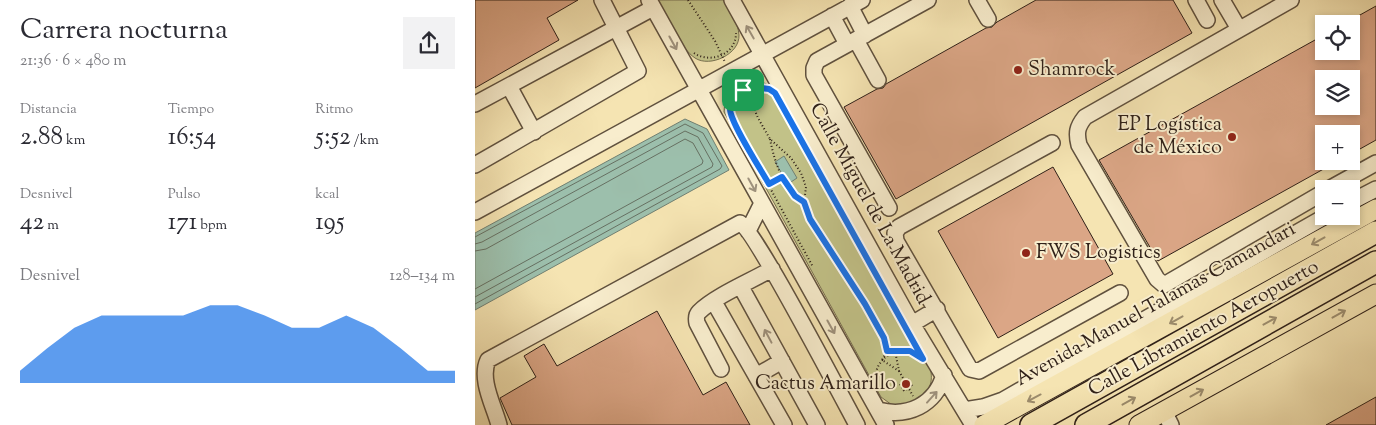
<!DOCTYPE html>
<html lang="es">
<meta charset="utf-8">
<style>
body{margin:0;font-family:"Sorts Mill Goudy",serif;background:#f2f2f3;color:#2b2b33;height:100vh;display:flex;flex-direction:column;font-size:19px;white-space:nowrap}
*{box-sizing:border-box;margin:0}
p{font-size:16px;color:#7c7c81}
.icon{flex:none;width:28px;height:28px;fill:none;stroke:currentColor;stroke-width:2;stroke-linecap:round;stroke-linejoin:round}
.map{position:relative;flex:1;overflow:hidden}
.sheet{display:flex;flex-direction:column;background:#fff;width:475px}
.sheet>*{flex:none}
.controls{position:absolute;left:840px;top:15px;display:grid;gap:10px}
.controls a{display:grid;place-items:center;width:45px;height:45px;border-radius:0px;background:#fff;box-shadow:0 2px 8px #0003;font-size:25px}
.pin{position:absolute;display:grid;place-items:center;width:42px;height:42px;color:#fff;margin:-21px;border-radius:10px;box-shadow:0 2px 8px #0006}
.round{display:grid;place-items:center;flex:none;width:52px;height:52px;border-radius:0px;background:#f2f2f3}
.summary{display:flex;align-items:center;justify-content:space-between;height:85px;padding:0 20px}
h1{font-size:28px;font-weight:600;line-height:38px}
.figures{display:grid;grid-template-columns:repeat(3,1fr);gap:8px;height:85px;padding:5px 20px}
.figures div{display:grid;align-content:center}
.figures b{font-size:25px;font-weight:600}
.figures small{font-size:14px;font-weight:400}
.figures p{font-size:14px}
.chart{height:140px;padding:10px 20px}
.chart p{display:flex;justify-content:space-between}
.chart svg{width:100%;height:90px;margin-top:5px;fill:#1a73e8;opacity:.7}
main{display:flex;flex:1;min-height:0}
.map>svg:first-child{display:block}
</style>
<main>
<section class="sheet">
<div class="summary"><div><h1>Carrera nocturna</h1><p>21:36 · 6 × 480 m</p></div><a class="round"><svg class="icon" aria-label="share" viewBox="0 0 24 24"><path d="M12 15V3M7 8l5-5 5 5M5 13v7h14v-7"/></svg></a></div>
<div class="figures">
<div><p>Distancia</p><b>2.88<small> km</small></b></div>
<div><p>Tiempo</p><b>16:54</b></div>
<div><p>Ritmo</p><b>5:52<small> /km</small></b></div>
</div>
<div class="figures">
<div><p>Desnivel</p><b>42<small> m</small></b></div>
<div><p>Pulso</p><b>171<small> bpm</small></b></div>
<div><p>kcal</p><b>195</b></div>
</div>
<div class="chart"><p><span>Desnivel</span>128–134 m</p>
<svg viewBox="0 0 160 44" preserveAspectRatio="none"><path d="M0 44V38L10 27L20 17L30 11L40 11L50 11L60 11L70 6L80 6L90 11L100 17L110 17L120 11L130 17L140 27L150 38L160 38V44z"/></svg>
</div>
</section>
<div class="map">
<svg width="901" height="425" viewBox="0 0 901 425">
<rect width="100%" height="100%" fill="#f5e4b2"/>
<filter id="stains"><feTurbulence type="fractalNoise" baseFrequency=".004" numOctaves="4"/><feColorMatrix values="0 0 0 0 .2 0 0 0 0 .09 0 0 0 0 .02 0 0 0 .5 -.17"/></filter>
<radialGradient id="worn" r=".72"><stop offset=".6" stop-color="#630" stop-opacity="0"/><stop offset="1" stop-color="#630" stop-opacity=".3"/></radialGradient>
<!-- green -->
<path fill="#c2c288" stroke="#787150" d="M183,0H249C255,11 263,22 264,35C265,54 235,68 220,58C205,48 192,17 183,0Z
M278,80L287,82L297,87L455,367C459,383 454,391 443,403L417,405L406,397L249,112C250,92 258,84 278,80Z"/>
<!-- water -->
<path fill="#9cbfac" stroke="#707f71" d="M210,119L232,129L254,170L0,310V233Z
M309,156L322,178L313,184L300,162Z"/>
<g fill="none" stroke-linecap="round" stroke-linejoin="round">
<!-- shore -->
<path stroke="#667062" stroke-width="1" d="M0,237L210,124L228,133L247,166L245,169L0,304
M0,244L7,242L210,131L223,137L238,164L237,167L0,297
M0,251L11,249L210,139L218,143L228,161L227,164L0,289"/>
</g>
<!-- building -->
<path fill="#dba686" stroke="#2f2018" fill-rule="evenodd" d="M0,0H103L72,18L84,40L0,88Z
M561,0H698L717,33L421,199L369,107L402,89L408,88L411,84L511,28L517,27L522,22Z
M901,6V140L876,154V134H849V161H863L683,261L624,160L849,35V51H876V20ZM849,79H876V106H849Z
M578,167L638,274L523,338L463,231Z
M182,311L228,395L251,382L275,425H37L25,398L61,377L49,356L69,344L82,366Z
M901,397V425H851Z"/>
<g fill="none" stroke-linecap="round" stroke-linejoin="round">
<!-- minor casing -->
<g stroke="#60513e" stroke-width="18">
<path id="minor" d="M174,0L411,425
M257,0L437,324L498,425
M502,0L513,19
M721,0L732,20
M747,0L764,29
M816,0L610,117C602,127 601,133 604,145L682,279L689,285L849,192
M375,6L390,35
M357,16L372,44
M381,40L403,80
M34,86L59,132
M0,104L178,8
M577,143L424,227L420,233L421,241L495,369L504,371L645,293
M0,165L163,71L127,0
M854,189L901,163
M876,202L901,189
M414,208L339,75V68L342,61L453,0
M0,212L387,0
M273,231L287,203
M266,287L342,425
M239,302L309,425
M437,324L462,309
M246,369L222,323C221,318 221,315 224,312C240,296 276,281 297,269
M281,376L307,361
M403,410C433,418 460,405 469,375
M489,410L508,407L528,400L851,216
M689,411L696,425
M24,425C19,406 4,379 13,360L265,223C279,229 368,399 382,425"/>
</g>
<!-- major casing -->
<g stroke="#2f2018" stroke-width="21">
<path id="major" d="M509,425L901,209
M664,425L901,294"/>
</g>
<!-- highway casing -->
<g stroke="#2f2018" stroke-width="24">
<path id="highway" d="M556,425L901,232
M611,425L901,262"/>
</g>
<!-- path -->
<path stroke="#2f2018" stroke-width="2" stroke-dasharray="1 2.5" stroke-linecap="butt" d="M213,0L240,41L250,62
M219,53C235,64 261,55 261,33
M263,83L276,101L283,118L295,139L316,158L326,173L331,187L329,203L335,219L390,304L409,339L412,351
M292,89C276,85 266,89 256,102V116L338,267
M295,139C300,164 308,188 329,203
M294,184L307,177
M412,351H420L424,371L407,360Z
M424,371L438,396
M433,379L437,386L429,391L425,384Z
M400,380C400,359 420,345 440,353"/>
<!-- minor -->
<use href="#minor" stroke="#f8edcd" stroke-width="15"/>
<!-- major -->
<use href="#major" stroke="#f5e4b2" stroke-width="19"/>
<!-- highway -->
<use href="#highway" stroke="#f5e4b2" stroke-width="21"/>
</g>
<!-- one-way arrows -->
<defs><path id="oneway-shaft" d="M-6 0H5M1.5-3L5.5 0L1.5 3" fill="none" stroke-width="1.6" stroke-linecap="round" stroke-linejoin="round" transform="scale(1.25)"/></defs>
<g stroke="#9e917c">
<use href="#oneway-shaft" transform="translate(275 32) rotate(-120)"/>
<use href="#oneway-shaft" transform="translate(198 43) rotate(61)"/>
<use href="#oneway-shaft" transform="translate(277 185) rotate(61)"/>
<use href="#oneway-shaft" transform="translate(356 327) rotate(61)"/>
<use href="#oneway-shaft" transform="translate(293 336) rotate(-118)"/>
<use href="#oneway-shaft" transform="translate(457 397) rotate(-48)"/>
</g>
<g stroke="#9c8c6d">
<use href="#oneway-shaft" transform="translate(843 241) rotate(151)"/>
<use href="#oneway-shaft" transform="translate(864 314) rotate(-29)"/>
<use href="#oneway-shaft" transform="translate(701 320) rotate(151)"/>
<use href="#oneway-shaft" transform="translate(795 321) rotate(-29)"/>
<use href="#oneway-shaft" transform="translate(722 393) rotate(-29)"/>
<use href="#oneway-shaft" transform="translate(559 398) rotate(152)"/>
<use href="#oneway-shaft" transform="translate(654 401) rotate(-29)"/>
</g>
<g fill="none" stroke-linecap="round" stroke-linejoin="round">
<!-- route casing -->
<g stroke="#fff" stroke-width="10">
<path id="route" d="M278,87L294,89L300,93L448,359L435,351H412L409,338L390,304L335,219L329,202L320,196L307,177L294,184C286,170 255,122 255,109C256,96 267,89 278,87Z"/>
</g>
<!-- route -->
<use href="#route" stroke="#1a73e8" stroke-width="6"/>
</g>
<!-- markers -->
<g fill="#8f2418" stroke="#f8edcd" stroke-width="2">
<circle cx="543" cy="70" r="5"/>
<circle cx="757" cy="137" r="5"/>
<circle cx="551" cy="253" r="5"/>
<circle cx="431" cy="384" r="5"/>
</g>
<g text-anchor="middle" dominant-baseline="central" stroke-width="4" stroke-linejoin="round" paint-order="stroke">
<!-- poi labels -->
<g font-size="20" fill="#2f2018" stroke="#f8edcd" text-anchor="start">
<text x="553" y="70">Shamrock</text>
<text x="747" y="125" text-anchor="end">EP Logística<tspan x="747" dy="23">de México</tspan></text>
<text x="561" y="253">FWS Logistics</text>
<text x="421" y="384" text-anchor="end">Cactus Amarillo</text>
</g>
<!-- street labels -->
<g font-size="20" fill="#2f2018" stroke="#f8edcd">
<text transform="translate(394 204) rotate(61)">Calle Miguel de La Madrid</text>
<text transform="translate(681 305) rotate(-29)">Avenida Manuel Talamas Camandari</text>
<text transform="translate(729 329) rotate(-29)">Calle Libramiento Aeropuerto</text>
</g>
</g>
<rect width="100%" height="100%" filter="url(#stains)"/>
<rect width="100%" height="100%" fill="url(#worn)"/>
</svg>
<div class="controls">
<a><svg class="icon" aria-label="locate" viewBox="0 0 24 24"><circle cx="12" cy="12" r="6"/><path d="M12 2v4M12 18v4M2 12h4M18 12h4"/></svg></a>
<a><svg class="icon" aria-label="layers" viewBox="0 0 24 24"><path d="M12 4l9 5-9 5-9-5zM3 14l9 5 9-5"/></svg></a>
<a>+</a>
<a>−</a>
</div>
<div class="pin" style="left:268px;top:90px;background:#1e9e55"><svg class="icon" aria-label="arrive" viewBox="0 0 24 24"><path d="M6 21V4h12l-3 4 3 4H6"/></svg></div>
</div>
</main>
